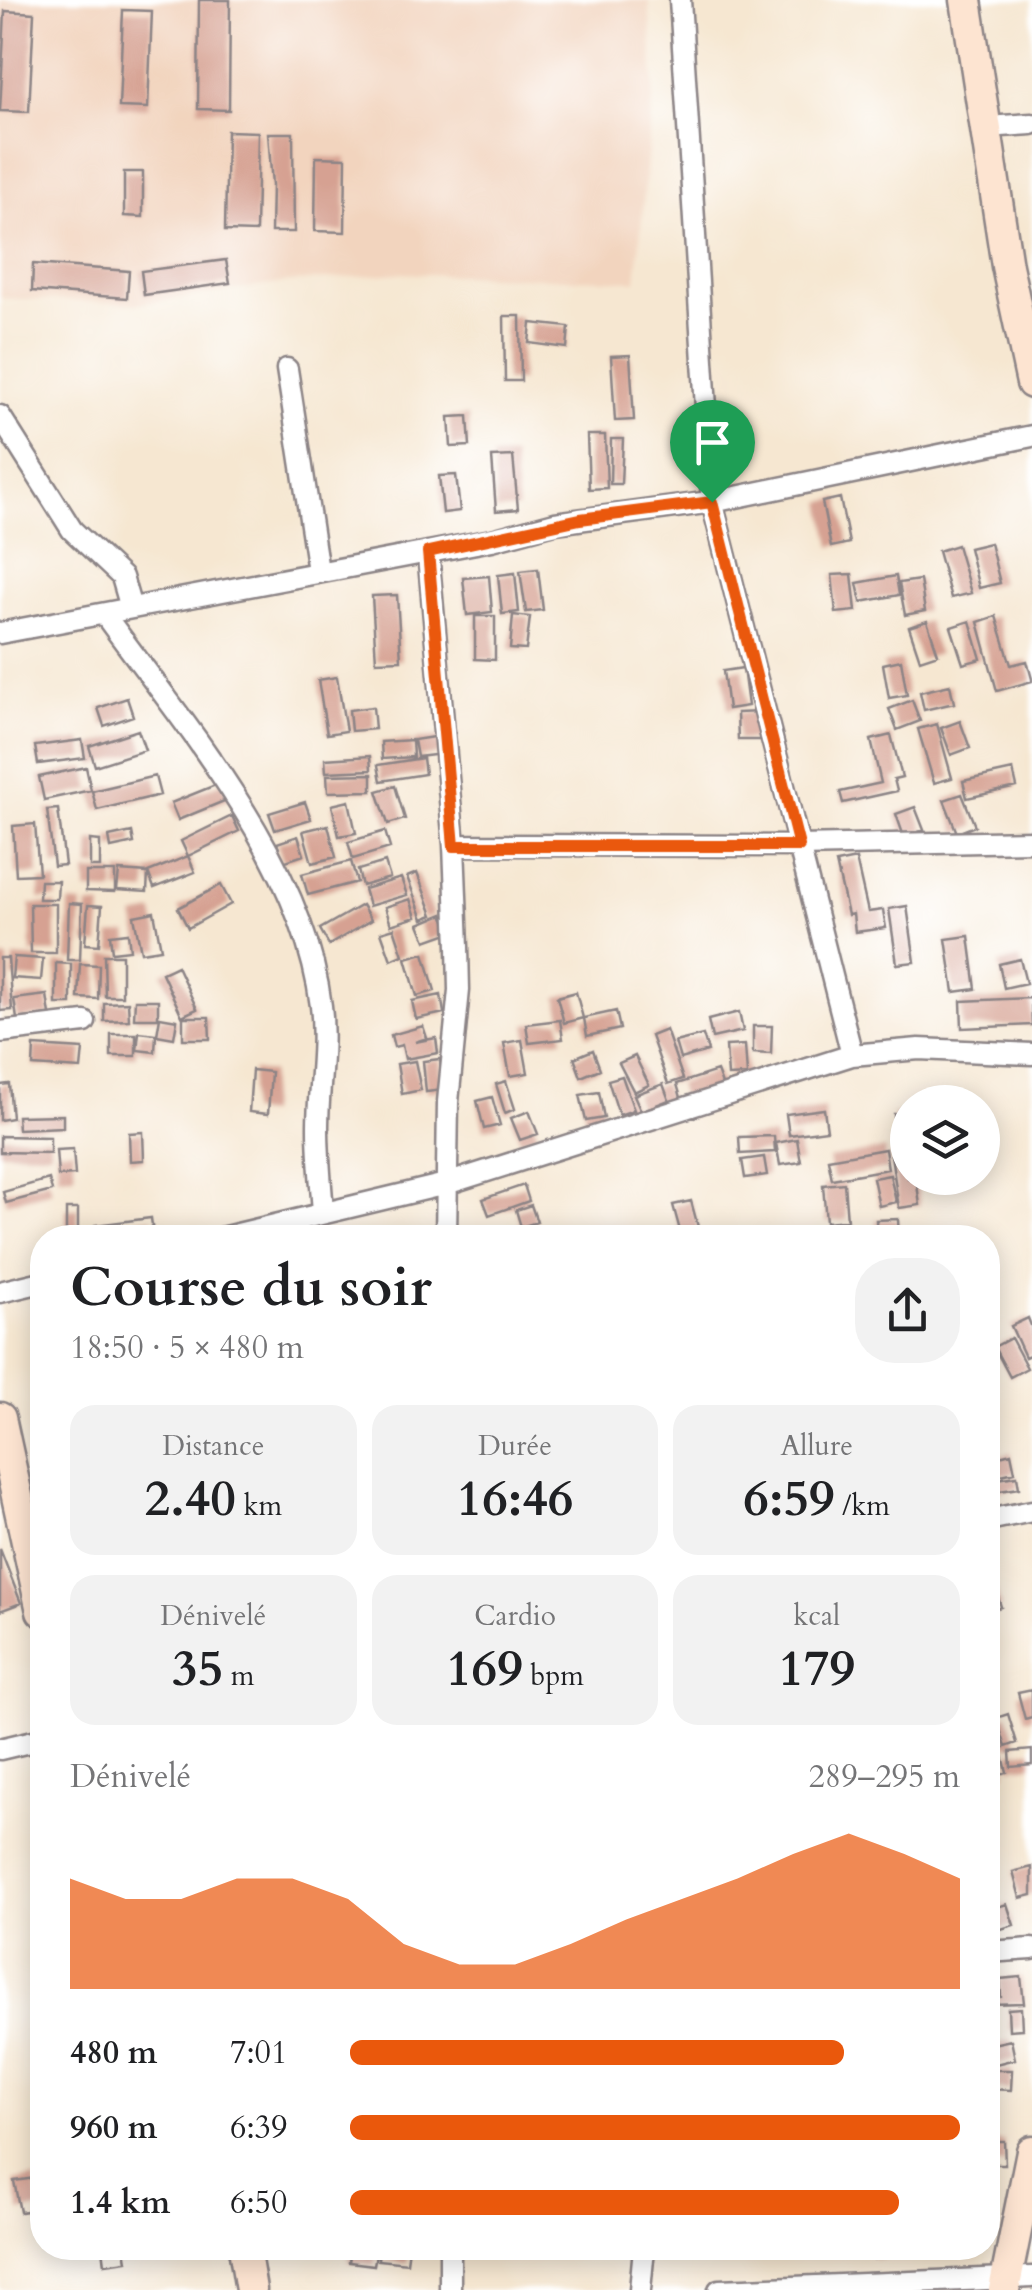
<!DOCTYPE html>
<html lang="fr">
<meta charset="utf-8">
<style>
body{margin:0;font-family:Cardo,serif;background:#f2f2f2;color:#202124;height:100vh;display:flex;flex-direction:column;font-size:38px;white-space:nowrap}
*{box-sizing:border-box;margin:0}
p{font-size:32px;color:#757577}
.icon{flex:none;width:55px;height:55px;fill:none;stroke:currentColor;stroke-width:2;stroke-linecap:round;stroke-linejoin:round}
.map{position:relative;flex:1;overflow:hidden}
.sheet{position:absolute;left:30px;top:1225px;width:970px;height:1035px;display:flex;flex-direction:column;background:#fff;border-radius:40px;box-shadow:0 5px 25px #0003}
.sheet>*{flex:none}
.buttons{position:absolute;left:890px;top:1085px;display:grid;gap:20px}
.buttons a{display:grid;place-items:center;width:110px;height:110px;border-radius:50%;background:#fff;box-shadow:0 5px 25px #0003;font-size:50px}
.pin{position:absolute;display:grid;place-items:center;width:85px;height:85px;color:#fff;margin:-102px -42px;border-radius:50% 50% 50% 0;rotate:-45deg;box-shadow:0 0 10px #0007}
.pin .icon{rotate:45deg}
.round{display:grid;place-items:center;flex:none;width:105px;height:105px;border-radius:40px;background:#f2f2f2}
.head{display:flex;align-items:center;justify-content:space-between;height:170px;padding:0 40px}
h1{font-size:55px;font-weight:600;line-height:75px}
.metrics{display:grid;grid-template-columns:repeat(3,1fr);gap:15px;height:170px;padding:10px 40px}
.metrics div{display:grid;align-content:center;border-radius:25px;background:#f2f2f2;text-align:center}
.metrics b{font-size:50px;font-weight:600}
.metrics small{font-size:28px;font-weight:400}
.metrics p{font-size:28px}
.chart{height:280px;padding:20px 40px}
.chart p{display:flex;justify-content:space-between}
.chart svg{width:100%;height:180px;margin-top:10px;fill:#ea580c;opacity:.7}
ul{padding:0 40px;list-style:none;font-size:32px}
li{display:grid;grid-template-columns:160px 120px 1fr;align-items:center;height:75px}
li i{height:25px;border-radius:12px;background:#ea580c}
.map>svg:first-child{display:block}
</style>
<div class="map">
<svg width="1032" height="2290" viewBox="0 0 1032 2290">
<rect width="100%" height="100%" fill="#fff"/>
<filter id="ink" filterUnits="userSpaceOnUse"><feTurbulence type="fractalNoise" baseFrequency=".01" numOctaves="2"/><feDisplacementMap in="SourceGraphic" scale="20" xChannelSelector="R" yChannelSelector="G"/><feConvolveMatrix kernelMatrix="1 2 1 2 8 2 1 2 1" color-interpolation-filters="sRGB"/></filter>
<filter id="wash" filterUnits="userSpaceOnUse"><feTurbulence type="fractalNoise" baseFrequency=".0048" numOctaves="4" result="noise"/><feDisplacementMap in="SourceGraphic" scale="40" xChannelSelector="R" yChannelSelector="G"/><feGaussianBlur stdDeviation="2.25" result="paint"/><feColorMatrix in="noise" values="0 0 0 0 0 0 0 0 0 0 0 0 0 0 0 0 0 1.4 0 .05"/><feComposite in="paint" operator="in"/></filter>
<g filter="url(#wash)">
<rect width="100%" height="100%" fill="#f6e7d1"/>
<!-- built -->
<path fill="#f2d4be" d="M0,0H649L654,87L636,281L398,273L291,282L138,304L0,298Z"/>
<g id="blocks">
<!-- building -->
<path fill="#d6a192" d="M199,0H230L229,110L198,109Z
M123,10L152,11L148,108L119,107Z
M5,11L34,13L29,112L0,111Z
M227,131L258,132L256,232L225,231Z
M268,133H293L294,232H271L272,185Z
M316,157L346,158L345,232L315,231Z
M124,172H143V217L124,216Z
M226,260L230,283L144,295L141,271Z
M33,264L129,271L127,298L32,291Z
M504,316H520L521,381H505Z
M531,323L569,327L567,348L529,343Z
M630,355L634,420L615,421L611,356Z
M468,416L470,446L451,447L449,417Z
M587,435H605L607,488L589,489Z
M611,439H623L621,484H610Z
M513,456L518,509L496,511L492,457Z
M456,475L460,511L443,513L439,476Z
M840,498L849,543L831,547L822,502Z
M990,543L1000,583L979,588L969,548Z
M957,545L971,593L951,598L938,551Z
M538,569L543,610L526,612L520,571Z
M515,573L519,612L502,614L498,575Z
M852,574L856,611L836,613L832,575Z
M489,576L492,612L467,615L463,578Z
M896,576L899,595L861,602L857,583Z
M920,580L925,611L905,615L899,583Z
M397,595L401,660L376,661L372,596Z
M513,615L530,617L526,650L510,649Z
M475,616H495V660L475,659Z
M996,616L1011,665L1027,661L1032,679V681L997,691L978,622Z
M927,621L938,654L920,660L909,627Z
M970,621L981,659L963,664L951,627Z
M901,660L907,695L889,698L883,664Z
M743,668L748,706L728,709L723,671Z
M337,677L346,731L327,734L318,680Z
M950,685L954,703L924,710L920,692Z
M127,698L133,716L104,726L98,708Z
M912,700L920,721L897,730L889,709Z
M373,707L375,729L351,731L349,710Z
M760,712L761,740H738L737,713Z
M960,721L970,748L951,755L941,728Z
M937,724L952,778L934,783L918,729Z
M138,730L145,750L95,766L89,746Z
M891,735L902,777L894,779L897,791L843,803L840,792L881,783L871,740Z
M440,736L443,754L417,757L414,740Z
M82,740L85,758L38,764L35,746Z
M412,740L413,757L382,759L381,742Z
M370,756L371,770L326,772L325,759Z
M423,758L425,774L381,781L378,765Z
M86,767L91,790L44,800L39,777Z
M1013,770L1017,787L967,798L963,781Z
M372,774V791L328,792L327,775Z
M155,776L160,795L97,810L92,791Z
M223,782L229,799L178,820L171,803Z
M395,786L405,819L388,824L377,791Z
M962,794L975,826L957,833L944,800Z
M349,801L356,833L339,836L332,805Z
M305,802L311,819L275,830L269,813Z
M915,807L924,830L904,837L896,814Z
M58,809L65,865L54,866L47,810Z
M232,816L239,831L188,856L181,841Z
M35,824L39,874L16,875L13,826Z
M328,825L336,857L312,863L303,831Z
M385,831L390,848L353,859L348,842Z
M132,832L134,843L111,848L109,837Z
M298,836L304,855L283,862L277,843Z
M90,840L100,841V867H90Z
M188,856L195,872L154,888L148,872Z
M856,859L868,912L883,910L886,928L855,932L853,914L848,915L836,863Z
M351,861L357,882L308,895L302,874Z
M385,862L390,878L362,886L358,870Z
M119,871L148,873L147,892L117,890Z
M86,872H115V892L86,891Z
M417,873L433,915L423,919L407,877Z
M401,878L407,895L369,906L364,889Z
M40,881H58L57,899H39Z
M221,885L231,904L188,928L178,908Z
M410,899L416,917L391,925L385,907Z
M69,903L82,904L80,960H67Z
M30,904H56V953H31Z
M88,905L102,906L99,945L85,944Z
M362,905L371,920L329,945L320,929Z
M907,906L915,962L897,964L889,909Z
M154,912L161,949L141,952L134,916Z
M443,914L451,932L426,941L419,924Z
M394,928L403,955L391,960L381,932Z
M128,933L130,950L112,952L110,935Z
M969,936L976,989L954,992L946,939Z
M424,953L435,991L417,996L406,958Z
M104,955H122V996H105Z
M14,957L43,959L41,980L12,978Z
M0,958H8L12,1010L0,1011Z
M1020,959L1026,983L1004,988L999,964Z
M56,963L71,964V1004H56Z
M80,964L99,965L98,999L78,998Z
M177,966L197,1009L182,1016L162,973Z
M576,992L583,1018L564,1023L557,997Z
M47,995L50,1015L17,1019L14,999Z
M441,995L444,1013L416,1019L412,1001Z
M1031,998L1032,1025L962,1028L961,1001Z
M135,1000H158V1018H134Z
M128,1002L129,1020L104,1021V1003Z
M616,1011L620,1029L587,1036L584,1018Z
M739,1012L743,1031L712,1038L708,1020Z
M160,1017L177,1020L174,1038L157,1035Z
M183,1017H209L210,1039H183Z
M560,1020L563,1039L529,1043L526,1024Z
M423,1026L427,1038L415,1042L436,1038L438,1053L405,1059L402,1045L394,1047L391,1035Z
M753,1026H772L771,1054L753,1053Z
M666,1030L683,1079L668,1084L651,1036Z
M139,1032L156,1034L155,1052L137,1050Z
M111,1034H136V1056H111Z
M703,1035L708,1051L680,1059L675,1042Z
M522,1040L528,1073L510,1076L504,1043Z
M745,1045L747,1075L728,1076L726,1046Z
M34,1046L83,1049L81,1069L33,1066Z
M593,1050L600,1069L581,1077L574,1058Z
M635,1056L649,1085L634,1092L619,1063Z
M440,1059L443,1090L426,1092L423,1061Z
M415,1061L421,1090L402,1094L397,1064Z
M252,1070L271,1072L268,1114L249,1112Z
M717,1071L723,1087L682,1101L677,1084Z
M622,1076L634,1110L619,1115L608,1080Z
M506,1081L515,1109L505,1113L496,1084Z
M9,1084L12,1118L0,1120V1085Z
M663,1084L669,1100L641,1111L634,1095Z
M599,1092L604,1118L586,1121L580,1095Z
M492,1097L500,1125L484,1129L477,1101Z
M824,1109L827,1130L789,1135L786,1114Z
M529,1111L538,1134L520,1140L511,1118Z
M894,1114H908V1135L895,1136Z
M63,1115V1127L18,1129L17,1116Z
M143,1132L144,1160L130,1161L129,1133Z
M0,1136L50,1137V1153L0,1152Z
M774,1136L775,1152L740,1154L739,1137Z
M797,1139L801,1162L780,1165L776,1143Z
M73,1149L75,1175L58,1176L56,1150Z
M885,1149L888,1169L832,1179L828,1159Z
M908,1153V1178H916L920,1205L899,1208L891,1155Z
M764,1157L767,1175L745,1178L742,1160Z
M890,1175L896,1202L879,1206L873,1178Z
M49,1179L52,1191L6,1203L3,1192Z
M844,1183L847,1220L826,1222L823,1185Z
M524,1185L529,1201L489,1215L483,1199Z
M691,1201L701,1238H682L673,1205Z
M531,1205L537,1222L521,1227L516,1210Z
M66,1209H78V1238H66Z
M151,1218L153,1233L96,1238L95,1225Z
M898,1219L899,1238H877L876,1220Z
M1028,1318L1032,1328V1354L1025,1357L1011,1326Z
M1011,1338L1027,1368L1010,1377L994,1347Z
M1011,1453L1015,1472L992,1477L988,1459Z
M1017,1476L1019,1488L993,1492L991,1480Z
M0,1549L21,1603L0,1611Z
M988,1564L1001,1607L988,1611Z
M1032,1690V1717L1025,1719L1018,1693Z
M1008,1714L1017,1743L1006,1747L996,1718Z
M999,1740L1007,1772L990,1777L988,1743Z
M1032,1750V1765L1011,1767L1010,1752Z
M1032,1867V1895L1020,1898L1013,1872Z
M1007,1904L1014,1925L998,1930L990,1909Z
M997,1976L1001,1998L1000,1979L1021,1977L1024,2003L990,2004L988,1978Z
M1021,2008L1022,2029L1009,2030L1008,2009Z
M1011,2040L1015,2059L992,2065L988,2045Z
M988,2070H1012L1011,2090L988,2089Z
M988,2141H1004L1005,2164H988Z
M35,2178L40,2209L20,2212L14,2181Z
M103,2248H125L127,2261L105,2264Z
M351,2248H377L374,2265L349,2262Z
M379,2248H409L407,2263L378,2260Z
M873,2248H911L912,2253L874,2259Z"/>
</g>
</g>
<g filter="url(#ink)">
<use href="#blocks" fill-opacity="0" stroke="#8c8486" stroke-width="2.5"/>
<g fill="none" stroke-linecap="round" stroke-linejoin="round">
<!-- street casing -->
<g stroke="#8c8486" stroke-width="25">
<path id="street" d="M680,0L712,502L852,1055
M986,127L1032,124
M287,369L318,571
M0,416L72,530L122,577L131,608
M428,552L454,845L458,947L459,990L448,1102L446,1238
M104,614C187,729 303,861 321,1006C326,1046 318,1088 318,1128C318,1156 321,1184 323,1212
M0,633L492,540L555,523L712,502L1032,436
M454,845L799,846L1032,841
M0,1032L85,1022
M221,1238L446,1184L852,1055L919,1049L1032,1054
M0,1292L42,1282
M988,1520L1032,1511
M0,1749L42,1739
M988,1952L1032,1949
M450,2290V2248
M640,2290L644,2248
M719,2290L1032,2277"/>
</g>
<!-- secondary casing -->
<g stroke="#8c8486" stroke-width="35">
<path id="secondary" d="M966,0L1007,266L1032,383
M0,1418L42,1611
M244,2248L251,2290
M1004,2290L1032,2151"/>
</g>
<!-- street -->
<use href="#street" stroke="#fff" stroke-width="20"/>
<!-- secondary -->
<use href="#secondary" stroke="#fde4d1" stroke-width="30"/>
</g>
</g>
<g fill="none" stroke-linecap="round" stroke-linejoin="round" filter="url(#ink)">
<!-- route casing -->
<g stroke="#fff" stroke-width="20">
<path id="route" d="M712,502L799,846H454L428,552L580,519Z"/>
</g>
<!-- route -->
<use href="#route" stroke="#ea580c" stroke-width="12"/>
</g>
</svg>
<div class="buttons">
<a><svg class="icon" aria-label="layers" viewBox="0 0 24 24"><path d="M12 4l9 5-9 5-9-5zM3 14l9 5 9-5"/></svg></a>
</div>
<div class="pin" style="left:712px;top:502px;background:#1e9e55"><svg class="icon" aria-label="arrive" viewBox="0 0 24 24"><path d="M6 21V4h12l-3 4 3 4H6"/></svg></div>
<section class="sheet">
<div class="head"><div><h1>Course du soir</h1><p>18:50 · 5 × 480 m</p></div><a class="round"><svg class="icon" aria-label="share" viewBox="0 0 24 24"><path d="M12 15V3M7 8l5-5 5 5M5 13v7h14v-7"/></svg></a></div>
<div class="metrics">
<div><p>Distance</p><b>2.40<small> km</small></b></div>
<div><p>Durée</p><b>16:46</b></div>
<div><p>Allure</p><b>6:59<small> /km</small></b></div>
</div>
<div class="metrics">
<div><p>Dénivelé</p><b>35<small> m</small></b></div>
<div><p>Cardio</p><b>169<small> bpm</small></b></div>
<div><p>kcal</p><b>179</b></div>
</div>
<div class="chart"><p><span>Dénivelé</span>289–295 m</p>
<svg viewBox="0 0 160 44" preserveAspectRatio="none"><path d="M0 44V17L10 22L20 22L30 17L40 17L50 22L60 33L70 38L80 38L90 33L100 27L110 22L120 17L130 11L140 6L150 11L160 17V44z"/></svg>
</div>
<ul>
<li><b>480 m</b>7:01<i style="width:81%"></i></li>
<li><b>960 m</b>6:39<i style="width:100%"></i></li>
<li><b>1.4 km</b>6:50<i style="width:90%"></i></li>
</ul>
</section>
</div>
